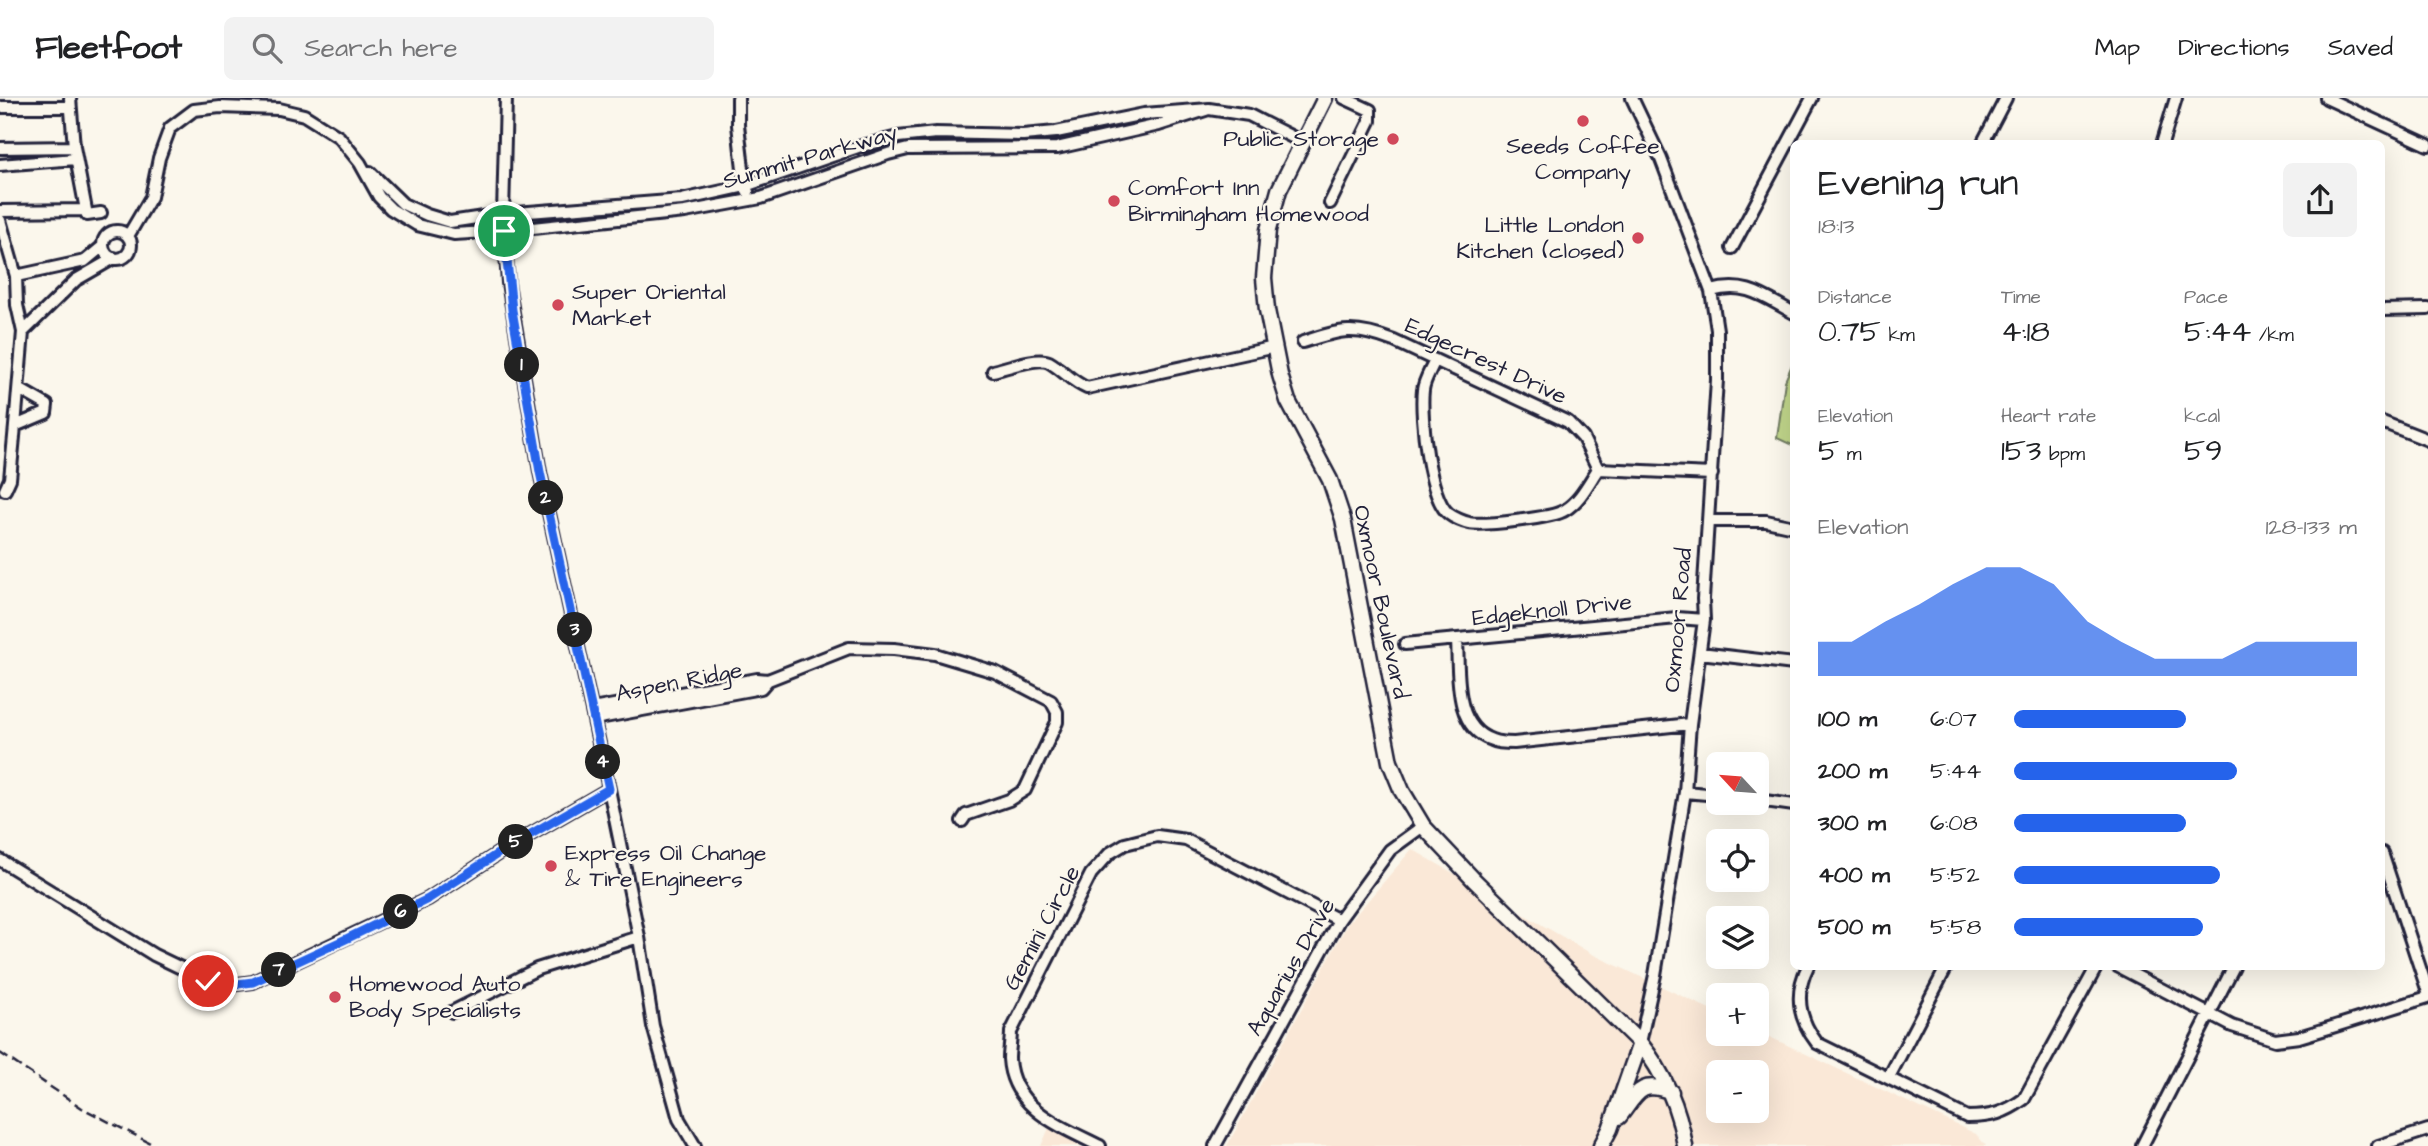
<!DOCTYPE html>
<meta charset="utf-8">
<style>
body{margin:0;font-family:"Architects Daughter",sans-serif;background:#f2f2f2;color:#202124;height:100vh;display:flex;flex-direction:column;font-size:26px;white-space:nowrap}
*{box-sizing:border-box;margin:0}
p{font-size:23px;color:#757577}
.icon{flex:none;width:38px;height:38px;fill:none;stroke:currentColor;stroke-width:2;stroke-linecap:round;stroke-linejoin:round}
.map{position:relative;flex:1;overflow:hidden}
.side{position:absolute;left:1790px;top:42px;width:595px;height:830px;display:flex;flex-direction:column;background:#fff;border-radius:10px;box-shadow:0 7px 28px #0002}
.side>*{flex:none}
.needle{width:46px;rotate:296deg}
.fabs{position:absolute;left:1706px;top:654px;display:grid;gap:14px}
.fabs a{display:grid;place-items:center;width:63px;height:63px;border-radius:10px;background:#fff;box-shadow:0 7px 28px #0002;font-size:35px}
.pin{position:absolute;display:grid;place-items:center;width:60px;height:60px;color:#fff;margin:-30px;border:4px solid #fff;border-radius:50%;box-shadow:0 2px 7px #0007}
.km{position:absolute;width:35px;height:35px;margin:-18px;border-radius:50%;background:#222;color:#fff;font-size:19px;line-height:35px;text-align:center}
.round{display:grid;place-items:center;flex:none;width:74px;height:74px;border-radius:10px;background:#f2f2f2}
.overview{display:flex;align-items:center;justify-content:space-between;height:119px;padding:0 28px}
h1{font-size:38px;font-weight:600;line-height:52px}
.metrics{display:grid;grid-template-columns:repeat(3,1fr);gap:10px;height:119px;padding:7px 28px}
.metrics div{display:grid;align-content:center}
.metrics b{font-size:30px;font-weight:600}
.metrics small{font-size:19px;font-weight:400}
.metrics p{font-size:19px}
.chart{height:196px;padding:14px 28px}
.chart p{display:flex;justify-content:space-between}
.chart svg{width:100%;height:126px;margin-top:7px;fill:#2563eb;opacity:.7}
ul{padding:0 28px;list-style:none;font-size:23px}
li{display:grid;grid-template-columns:112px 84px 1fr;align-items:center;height:52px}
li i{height:18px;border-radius:9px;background:#2563eb}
header{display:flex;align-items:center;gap:42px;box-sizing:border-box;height:98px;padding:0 35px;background:#fff;border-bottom:2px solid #e0e0e0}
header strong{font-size:33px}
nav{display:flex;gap:38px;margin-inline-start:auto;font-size:24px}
.search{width:490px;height:63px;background:#f2f2f2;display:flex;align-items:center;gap:18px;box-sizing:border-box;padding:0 24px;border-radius:10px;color:#757577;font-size:26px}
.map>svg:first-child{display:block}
</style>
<header>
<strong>Fleetfoot</strong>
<div class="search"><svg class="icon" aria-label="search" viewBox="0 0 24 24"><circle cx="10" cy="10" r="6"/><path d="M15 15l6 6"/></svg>Search here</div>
<nav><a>Map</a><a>Directions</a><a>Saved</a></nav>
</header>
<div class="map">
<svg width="2428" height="1048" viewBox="0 0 2428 1048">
<rect width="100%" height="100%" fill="#fbf7ec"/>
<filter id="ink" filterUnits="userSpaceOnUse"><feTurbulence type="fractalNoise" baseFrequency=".0143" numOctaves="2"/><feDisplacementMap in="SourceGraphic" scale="14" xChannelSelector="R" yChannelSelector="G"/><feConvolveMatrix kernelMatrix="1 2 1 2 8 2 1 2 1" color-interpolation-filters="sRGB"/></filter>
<g filter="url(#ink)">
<!-- built -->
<path fill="#fae8d7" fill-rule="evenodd" d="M1412,751L1592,856L1718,915V936H1757V933L1976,1036L1986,1048H1227L1347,827ZM1718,975H1757V1013H1718Z
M1049,1030L1086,1048H1041Z"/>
<!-- green -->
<path fill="#c0d58a" stroke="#717c62" stroke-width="2" d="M1794,262V348L1777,340L1785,283Z"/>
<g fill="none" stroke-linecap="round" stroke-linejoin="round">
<!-- minor casing -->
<g stroke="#22223b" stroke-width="16">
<path id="minor" d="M70,0L74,49L86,112
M506,0L503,116L508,185L540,374L609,691L639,839L653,928L679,1021L695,1048
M738,0V27L745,88L748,94
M1632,0L1661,61L1711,193L1717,232V282L1703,501L1704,522L1690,626L1685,694L1655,877L1640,945
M2326,0L2428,47
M0,9H70
M1982,46L2006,0
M2162,46L2176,0
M0,50L74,49
M0,67L76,61
M370,74L403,106L427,117L450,124L503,116L682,102L745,88L858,49L898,39L936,35L1023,37L1056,34L1144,16L1209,11L1249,17L1302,44
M1330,105L1370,23V12L1344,0
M0,113L86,112L87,117L101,115
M0,122L16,178L17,207L23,234L15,328
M103 147a14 14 0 1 1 28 0a14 14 0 1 1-28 0Z
M128,138L151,99L159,60L170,30L194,12L220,9L279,11L304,17L339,39L360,65L379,99L391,111L417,127L454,136L504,133L685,114L761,100L888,56L908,51L1057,50L1159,27L1209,11
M1732,150L1812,0
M16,178L85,163L103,148
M1711,193C1746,183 1764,199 1794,215
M2382,212L2428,211
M23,234L76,182L114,160
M1303,244C1342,231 1355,228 1394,243L1568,324L1583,340L1598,371
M1435,262C1431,272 1424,282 1423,292C1420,317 1429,402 1449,416C1454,420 1464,424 1469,425C1482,428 1554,420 1565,412C1580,403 1588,386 1598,371
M993,273C1006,270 1038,258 1049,264C1063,272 1072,284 1087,290L1275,249
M2382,324L2428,342
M1598,371L1712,376
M5,392L10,381L15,328L46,315L47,307L19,291
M1710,423H1766L1794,429
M1457,542C1459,575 1453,629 1492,642C1498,645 1507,645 1514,645L1690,626
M1405,546L1677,520L1704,522
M1700,555L1794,566
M592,611L757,581L768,582
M594,621L761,590L768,582L849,550L894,551L935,556L995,574L1051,603L1057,614V624L1025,692L1009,702L966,717L962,723
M1685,694L1718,697
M1757,702L1794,707
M2382,755L2428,894
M0,762L154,857L208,883L230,887L253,884L428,801L505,751L609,691
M1808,868C1794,896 1799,922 1817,945L1967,1019C1991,1019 2005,1015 2024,1001L2097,868
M2117,868L2232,928L2275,942L2299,939L2329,930L2428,899
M452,914L537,871L639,839
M1889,979L1947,868
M1100,1048C1062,1029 1012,1011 1009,961C1009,952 1011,942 1011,934L1091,776L1110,755L1125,746L1157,738L1186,742L1339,822
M1215,1048L1339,822L1390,752L1423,728
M2142,1048L2234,868
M2378,1048L2428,1032"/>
</g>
<!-- major casing -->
<g stroke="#22223b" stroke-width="19">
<path id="major" d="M1325,0L1279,92L1268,132L1264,180L1267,212L1280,277L1288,303L1330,382L1343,421L1390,664L1402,693L1423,728L1474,782L1640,945C1664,975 1679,1009 1685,1048
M1619,1019C1637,996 1640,981 1671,994
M1601,1048L1610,1031L1640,945"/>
</g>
<!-- minor -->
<use href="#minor" stroke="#fbf7ec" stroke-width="10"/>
<!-- major -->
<use href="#major" stroke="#fbf7ec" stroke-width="14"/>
<!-- rail -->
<path stroke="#22223b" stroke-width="2.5" stroke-dasharray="10 5" stroke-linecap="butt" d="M0,955L82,1010L156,1048"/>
</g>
</g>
<g fill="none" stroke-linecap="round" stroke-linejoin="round" filter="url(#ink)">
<!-- route casing -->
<g stroke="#fff" stroke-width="14">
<path id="route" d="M208,883L230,887L253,884L346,841L428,801L505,751L609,691L540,374L512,212L504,133"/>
</g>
<!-- route -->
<use href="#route" stroke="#2563eb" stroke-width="9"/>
</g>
<!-- markers -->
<g fill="#d1495b" stroke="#fbf7ec" stroke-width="2.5">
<circle cx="1583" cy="23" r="7"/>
<circle cx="1393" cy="41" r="7"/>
<circle cx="1114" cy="103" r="7"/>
<circle cx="1638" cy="140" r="7"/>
<circle cx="558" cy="207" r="7"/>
<circle cx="551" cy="768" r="7"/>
<circle cx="335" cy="899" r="7"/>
</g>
<g text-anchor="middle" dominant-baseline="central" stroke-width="5" stroke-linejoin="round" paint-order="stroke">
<!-- poi labels -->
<g font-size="23" fill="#22223b" stroke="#fbf7ec" text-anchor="start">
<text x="1379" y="41" text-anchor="end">Public Storage</text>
<text x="1583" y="48" text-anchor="middle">Seeds Coffee<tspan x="1583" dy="26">Company</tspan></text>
<text x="1128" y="90">Comfort Inn<tspan x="1128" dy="26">Birmingham Homewood</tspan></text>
<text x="1624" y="127" text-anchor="end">Little London<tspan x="1624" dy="26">Kitchen (closed)</tspan></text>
<text x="572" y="194">Super Oriental<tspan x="572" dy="26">Market</tspan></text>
<text x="565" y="755">Express Oil Change<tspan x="565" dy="26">&amp; Tire Engineers</tspan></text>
<text x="349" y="886">Homewood Auto<tspan x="349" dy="26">Body Specialists</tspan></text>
</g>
<!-- street labels -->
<g font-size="23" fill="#22223b" stroke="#fbf7ec">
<text transform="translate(810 59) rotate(-16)">Summit Parkway</text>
<text transform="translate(1486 263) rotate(25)">Edgecrest Drive</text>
<text transform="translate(1381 504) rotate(78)">Oxmoor Boulevard</text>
<text transform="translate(1552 512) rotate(-6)">Edgeknoll Drive</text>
<text transform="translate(1678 522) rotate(-85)">Oxmoor Road</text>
<text transform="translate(679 584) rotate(-11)">Aspen Ridge</text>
<text transform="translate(1042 830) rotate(-62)">Gemini Circle</text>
<text transform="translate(1291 869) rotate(-60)">Aquarius Drive</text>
</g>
</g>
</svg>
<div class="fabs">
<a><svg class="needle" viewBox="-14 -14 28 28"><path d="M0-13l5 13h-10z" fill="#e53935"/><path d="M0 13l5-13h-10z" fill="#757577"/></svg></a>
<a><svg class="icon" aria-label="locate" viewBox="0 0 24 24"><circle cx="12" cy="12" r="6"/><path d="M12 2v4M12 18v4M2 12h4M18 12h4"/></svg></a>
<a><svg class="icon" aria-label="layers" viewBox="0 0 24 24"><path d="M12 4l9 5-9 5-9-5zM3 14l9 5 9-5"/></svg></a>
<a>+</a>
<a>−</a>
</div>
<div class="pin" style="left:504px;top:133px;background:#1e9e55"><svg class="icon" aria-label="arrive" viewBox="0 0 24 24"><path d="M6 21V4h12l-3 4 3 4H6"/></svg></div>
<div class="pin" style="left:208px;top:883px;background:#d93025"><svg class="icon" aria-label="check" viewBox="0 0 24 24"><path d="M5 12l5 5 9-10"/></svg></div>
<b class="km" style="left:522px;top:267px">1</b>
<b class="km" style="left:546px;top:400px">2</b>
<b class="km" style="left:575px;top:532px">3</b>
<b class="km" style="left:603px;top:664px">4</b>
<b class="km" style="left:516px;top:744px">5</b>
<b class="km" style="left:401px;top:814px">6</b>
<b class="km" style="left:279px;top:872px">7</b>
<section class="side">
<div class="overview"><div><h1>Evening run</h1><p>18:13</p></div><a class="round"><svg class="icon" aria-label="share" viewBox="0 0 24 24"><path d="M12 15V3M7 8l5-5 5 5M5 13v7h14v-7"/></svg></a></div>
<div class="metrics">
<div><p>Distance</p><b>0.75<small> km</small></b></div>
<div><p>Time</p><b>4:18</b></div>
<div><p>Pace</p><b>5:44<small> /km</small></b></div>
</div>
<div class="metrics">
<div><p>Elevation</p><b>5<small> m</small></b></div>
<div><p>Heart rate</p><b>153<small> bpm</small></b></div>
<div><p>kcal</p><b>59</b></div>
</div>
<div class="chart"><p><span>Elevation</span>128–133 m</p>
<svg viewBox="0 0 160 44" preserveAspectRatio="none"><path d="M0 44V32L10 32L20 25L30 19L40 12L50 6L60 6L70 12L80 25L90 32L100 38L110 38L120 38L130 32L140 32L150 32L160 32V44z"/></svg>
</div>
<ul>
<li><b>100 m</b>6:07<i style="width:50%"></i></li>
<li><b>200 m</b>5:44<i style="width:65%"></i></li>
<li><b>300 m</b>6:08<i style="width:50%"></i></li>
<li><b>400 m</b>5:52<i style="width:60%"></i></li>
<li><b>500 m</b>5:58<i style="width:55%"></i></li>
</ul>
</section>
</div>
